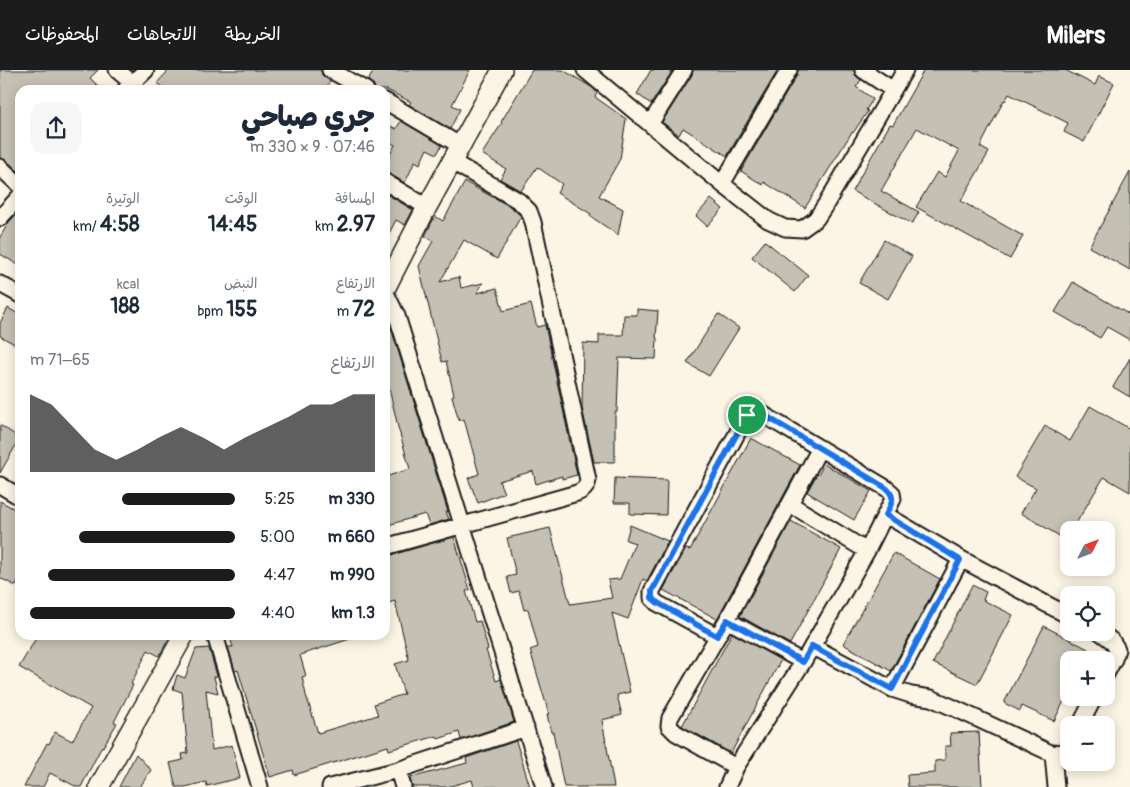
<!DOCTYPE html>
<html lang="ar">
<meta charset="utf-8">
<style>
body{margin:0;font-family:Pangolin,"Playpen Sans Arabic",sans-serif;background:#f6f6f7;color:#1f2937;direction:rtl;height:100vh;display:flex;flex-direction:column;font-size:19px;white-space:nowrap}
*{box-sizing:border-box;margin:0}
p{font-size:16px;color:#747a83}
.icon{flex:none;width:28px;height:28px;fill:none;stroke:currentColor;stroke-width:2;stroke-linecap:round;stroke-linejoin:round}
.map{position:relative;flex:1;overflow:hidden;direction:ltr}
.drawer{position:absolute;left:15px;top:15px;width:375px;height:555px;display:flex;flex-direction:column;background:#fff;border-radius:15px;box-shadow:0 2px 12px #0003;direction:rtl}
.drawer>*{flex:none}
.needle{width:32px;rotate:48deg}
.tools{position:absolute;left:1060px;top:451px;display:grid;gap:10px}
.tools a{display:grid;place-items:center;width:55px;height:55px;border-radius:10px;background:#fff;box-shadow:0 2px 12px #0003;font-size:25px}
.pin{position:absolute;display:grid;place-items:center;width:42px;height:42px;color:#fff;margin:-21px;border:2px solid #fff;border-radius:50%;box-shadow:0 1px 5px #0007}
.round{display:grid;place-items:center;flex:none;width:52px;height:52px;border-radius:15px;background:#f6f6f7}
.overview{display:flex;align-items:center;justify-content:space-between;height:85px;padding:0 15px}
h1{font-size:28px;font-weight:800;line-height:38px}
.stats{display:grid;grid-template-columns:repeat(3,1fr);gap:8px;height:85px;padding:5px 15px}
.stats div{display:grid;align-content:center}
.stats b{font-size:21px;font-weight:800}
.stats small{font-size:14px;font-weight:400}
.stats p{font-size:14px}
.chart{height:140px;padding:10px 15px}
.chart p{display:flex;justify-content:space-between}
.chart svg{width:100%;height:90px;margin-top:5px;fill:#1c1c1c;opacity:.7}
ul{padding:0 15px;list-style:none;font-size:16px}
li{display:grid;grid-template-columns:80px 60px 1fr;align-items:center;height:38px}
li i{height:12px;border-radius:6px;background:#1c1c1c}
header{display:flex;align-items:center;gap:30px;box-sizing:border-box;height:70px;padding:0 25px;background:#1c1c1c;color:#fff}
header strong{font-size:24px}
nav{display:flex;gap:28px;margin-inline-start:auto;font-size:18px}
.map>svg:first-child{display:block}
</style>
<header>
<strong>Milers</strong>
<nav><a>الخريطة</a><a>الاتجاهات</a><a>المحفوظات</a></nav>
</header>
<div class="map">
<svg width="1130" height="717" viewBox="0 0 1130 717">
<rect width="100%" height="100%" fill="#fcf5e5"/>
<filter id="ink" filterUnits="userSpaceOnUse"><feTurbulence type="fractalNoise" baseFrequency=".02" numOctaves="2"/><feDisplacementMap in="SourceGraphic" scale="10" xChannelSelector="R" yChannelSelector="G"/><feConvolveMatrix kernelMatrix="1 2 1 2 8 2 1 2 1" color-interpolation-filters="sRGB"/></filter>
<g filter="url(#ink)">
<!-- building -->
<path fill="#c4c0b3" stroke="#1c1c1c" d="M0,0H98L90,8L102,20H20V99L18,101L6,90L0,88Z
M169,0H321L322,5L330,11L325,20H168L157,13Z
M374,0H470L452,35L460,39L450,59L409,35L411,32L387,20H375L374,15L368,11Z
M532,0H563L593,18L597,23L595,27L626,49L620,89L599,126L623,139L618,165L590,146L591,144L557,123L562,114L537,97L521,121L500,109L506,99L482,84L502,53L501,52Z
M651,0H673L651,34L637,24Z
M693,0H778L727,86L683,58L679,65L662,52L692,5Z
M798,0H854L855,5L861,10L856,17L873,29L866,40L868,41L853,63L852,62L805,138L764,112L763,115L741,101L797,5Z
M924,0H1065L1095,15L1099,6L1114,13L1084,72L1064,62L1068,53L1009,24L1005,31L1004,30L980,77L989,82L961,131L1023,166L1010,189L916,137L937,102L945,107L959,81L917,58L881,121L919,142L912,154L852,121L890,54L893,55Z
M401,51L442,75L437,84L427,79L420,94L415,91L405,113L390,104L385,103V94L395,75L385,69V53L396,59Z
M1130,102V200L1089,177Z
M465,112L511,137L521,146L497,189L464,170L440,212L459,207L461,218L483,213L477,223L497,218L503,241L531,234L537,257L545,255L577,405L562,409V406L536,414L533,401L499,411L504,423L478,433L468,408L479,404L464,349L459,351L452,326L454,325L446,291L442,292L419,196L433,171L425,166L435,146L443,151Z
M385,123L413,140L405,155L396,150L385,171Z
M711,129L723,139L707,156L696,146Z
M20,140V196L0,184V167L9,152Z
M884,170L912,186L888,229L859,213Z
M765,171L808,205L795,222L752,187Z
M1073,212L1130,245V270L1107,257L1100,268L1055,242Z
M8,238L20,245V277L0,266V253Z
M637,239L658,241L656,268H657L656,289L619,288L617,342H615V392H594L582,338L583,273L599,274V265H623L624,245H637Z
M718,244L739,258L709,306L687,293Z
M385,247L392,261L448,442H446L449,449L429,455L425,444L385,456V407L410,399L398,357L385,301Z
M1130,288V327L1113,317Z
M1090,336L1130,359V422L1104,407L1072,460H1069V466L1066,470L1021,443L1036,418L1015,407L1045,356L1070,371Z
M0,355L20,368L0,403Z
M751,368L800,395L717,549L663,520L686,479L690,480Z
M824,394L871,421L854,450L807,422L817,404L818,405Z
M615,408L667,410L666,445L630,444V433H614Z
M0,431L20,442V508L16,516L0,508Z
M791,451L841,479L790,574L740,546Z
M630,455L668,471L647,511L643,509L628,549L612,543L630,622L617,625L622,645L602,650L614,717H564L553,662H551L547,644H549L530,580L538,577L528,539L524,540L519,521L511,523L507,507L516,505L507,468L550,458L570,534L612,528L608,510L620,509L635,473L626,470Z
M454,467L470,520L466,521L475,552L480,551L488,579L486,580L496,611L501,609L514,652L461,670L459,662L438,669L437,666L389,680L388,676L294,705L293,700L270,707L238,600L235,601L228,577H233L229,565H353V568L300,585L306,606L302,607L306,625L318,663L378,645L374,634L404,624L395,594L409,590L395,531L389,533L385,514V487Z
M894,483L940,509L891,601L843,574Z
M972,515L986,522L983,530L1013,545L977,614L933,593Z
M1044,556L1088,579L1082,590H1069V621L1054,651L1022,636L1020,641L1004,633Z
M732,563L781,590L731,683L682,656Z
M38,565H171L159,586L148,580L131,614L133,615L114,652L117,653L103,677L102,676L81,717H77L50,703L43,717H24L47,673L49,674L55,662L72,671L91,638L19,597Z
M209,578L217,606L214,607L218,623L206,620L212,680L232,675L240,708L207,716L206,712L185,717H176L170,693L183,690L182,684L188,683L182,622L173,619L177,605L185,608L196,579Z
M979,662L982,717H908L907,705L935,703V691L945,690V676H951L950,663Z
M516,671L530,717H474L472,710L447,717H412L410,708L467,693L466,688Z
M136,684L151,700L140,717H119Z"/>
<g fill="none" stroke-linecap="round" stroke-linejoin="round">
<!-- minor casing -->
<g stroke="#1c1c1c" stroke-width="19">
<path id="minor" d="M117,0L132,13
M330,0L366,20
M585,0L722,114L768,150L785,158L802,159L816,149L826,134L905,0
M863,0L893,20
M125,20L146,0
M385,31L461,76
M650,54L684,0
M0,97L20,116
M385,112L427,137
M722,114L789,0
M0,148L20,126
M0,214L20,225
M385,221L397,246L544,717
M0,415L20,427
M790,434L867,481
M886,445L961,489L1069,546
M385,477L577,423C584,420 587,417 588,410L533,152L529,141L519,131L451,91
M727,550L803,592
M1100,562L1112,571L1117,579L1114,589L1106,604
M215,565L260,717
M717,566L657,533L652,528V521L747,345L753,341L759,342L886,418L892,423L893,429L867,481L803,592L736,697L727,717
M812,576L892,619L911,625L931,628L954,638L1053,684L1064,681L1069,676
M892,619L961,489
M1080,655L1094,628
M1053,684L1056,717
M736,697L676,663L669,656L670,648L727,550L820,378
M398,700L403,717
M330,717L398,700L526,658"/>
</g>
<!-- tertiary casing -->
<g stroke="#1c1c1c" stroke-width="22">
<path id="tertiary" d="M385,219L427,137L502,0
M99,717L184,565"/>
</g>
<!-- minor -->
<use href="#minor" stroke="#fcf5e5" stroke-width="15"/>
<!-- tertiary -->
<use href="#tertiary" stroke="#fcf5e5" stroke-width="19"/>
</g>
</g>
<g fill="none" stroke-linecap="round" stroke-linejoin="round" filter="url(#ink)">
<!-- route casing -->
<g stroke="#fff" stroke-width="10">
<path id="route" d="M752,341L759,342L886,418C897,428 891,433 886,445L960,490L892,619L812,576L803,592L727,550L717,566L658,533L652,528V521L747,345Z"/>
</g>
<!-- route -->
<use href="#route" stroke="#1a73e8" stroke-width="6"/>
</g>
</svg>
<div class="tools">
<a><svg class="needle" viewBox="-14 -14 28 28"><path d="M0-13l5 13h-10z" fill="#e53935"/><path d="M0 13l5-13h-10z" fill="#747a83"/></svg></a>
<a><svg class="icon" aria-label="locate" viewBox="0 0 24 24"><circle cx="12" cy="12" r="6"/><path d="M12 2v4M12 18v4M2 12h4M18 12h4"/></svg></a>
<a>+</a>
<a>−</a>
</div>
<div class="pin" style="left:747px;top:345px;background:#1e9e55"><svg class="icon" aria-label="arrive" viewBox="0 0 24 24"><path d="M6 21V4h12l-3 4 3 4H6"/></svg></div>
<section class="drawer">
<div class="overview"><div><h1>جري صباحي</h1><p>07:46 · 9 × 330 m</p></div><a class="round"><svg class="icon" aria-label="share" viewBox="0 0 24 24"><path d="M12 15V3M7 8l5-5 5 5M5 13v7h14v-7"/></svg></a></div>
<div class="stats">
<div><p>المسافة</p><b>2.97<small> km</small></b></div>
<div><p>الوقت</p><b>14:45</b></div>
<div><p>الوتيرة</p><b>4:58<small> /km</small></b></div>
</div>
<div class="stats">
<div><p>الارتفاع</p><b>72<small> m</small></b></div>
<div><p>النبض</p><b>155<small> bpm</small></b></div>
<div><p>kcal</p><b>188</b></div>
</div>
<div class="chart"><p><span>الارتفاع</span>65–71 m</p>
<svg viewBox="0 0 160 44" preserveAspectRatio="none"><path d="M0 44V6L10 11L20 22L30 33L40 38L50 33L60 27L70 22L80 27L90 33L100 27L110 22L120 17L130 11L140 11L150 6L160 6V44z"/></svg>
</div>
<ul>
<li><b>330 m</b>5:25<i style="width:55%"></i></li>
<li><b>660 m</b>5:00<i style="width:76%"></i></li>
<li><b>990 m</b>4:47<i style="width:91%"></i></li>
<li><b>1.3 km</b>4:40<i style="width:100%"></i></li>
</ul>
</section>
</div>
